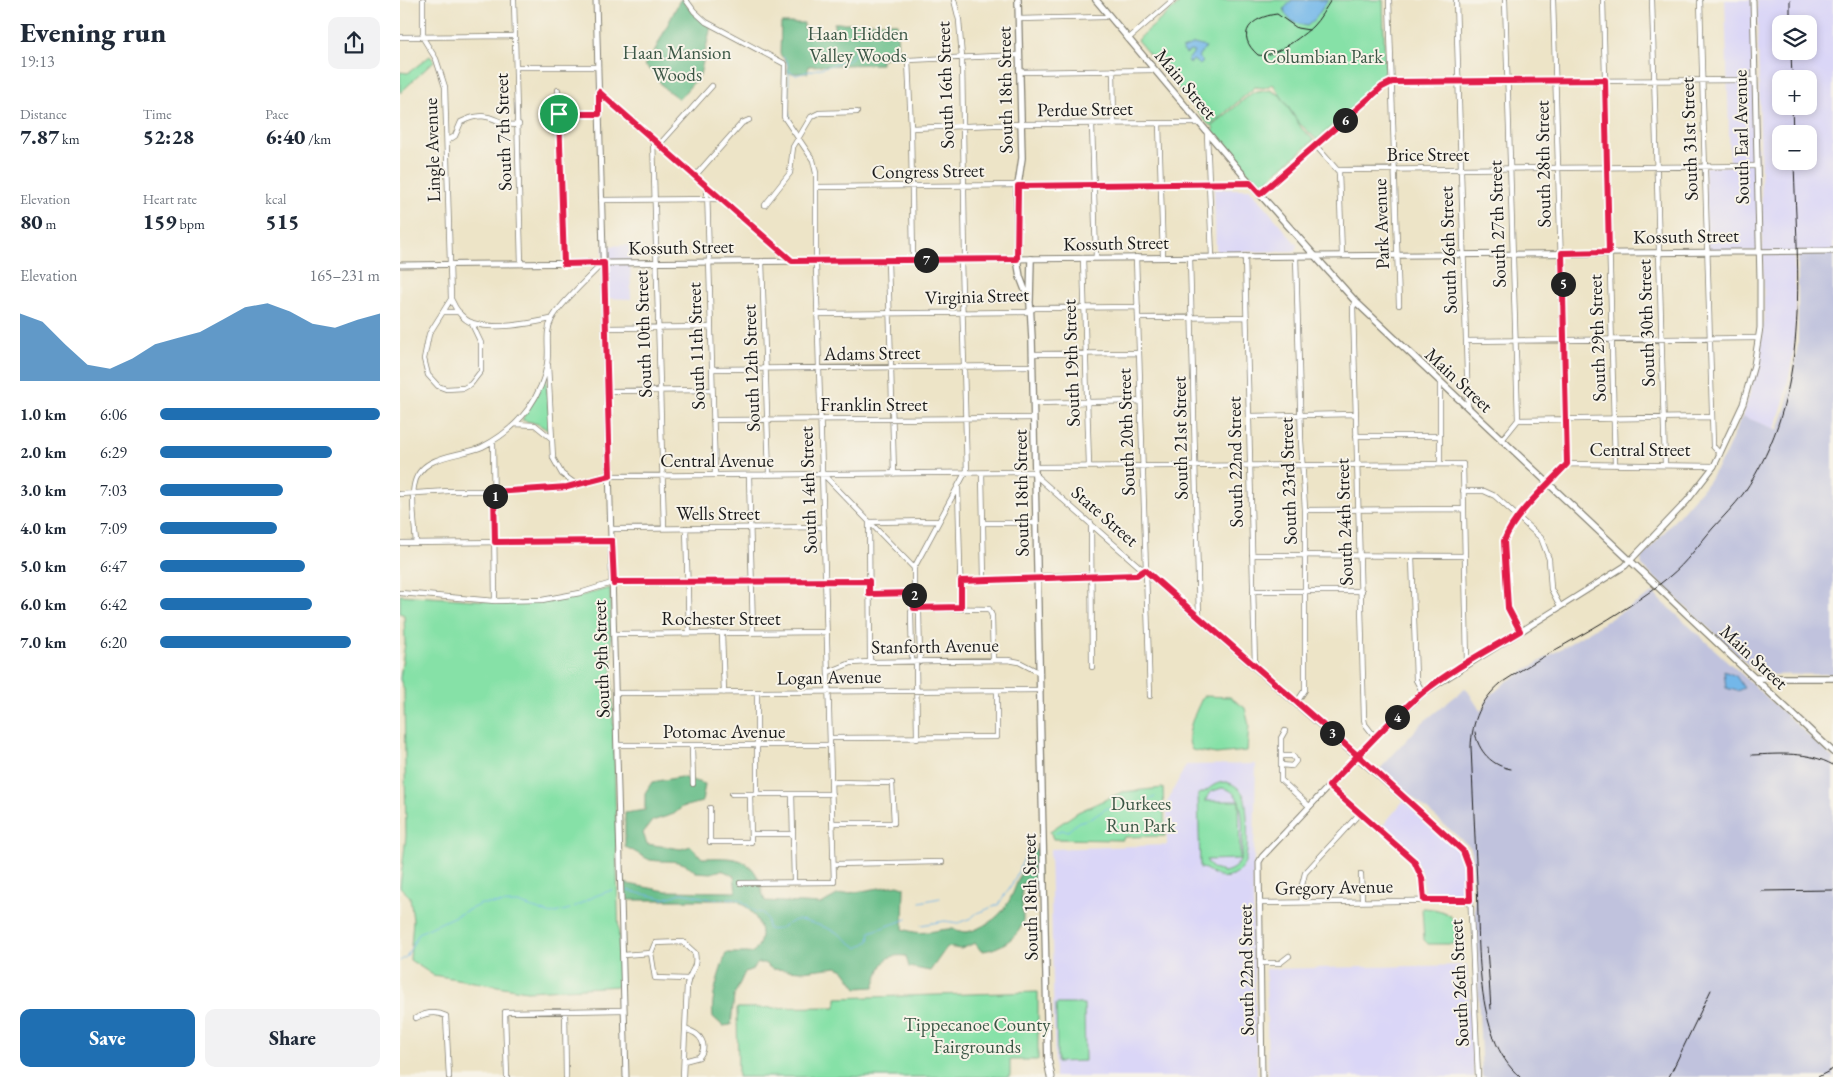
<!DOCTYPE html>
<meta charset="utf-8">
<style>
body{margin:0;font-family:"EB Garamond",serif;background:#f2f2f3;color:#1f2937;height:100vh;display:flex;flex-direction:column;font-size:19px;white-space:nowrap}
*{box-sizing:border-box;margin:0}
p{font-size:16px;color:#747a83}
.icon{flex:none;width:28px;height:28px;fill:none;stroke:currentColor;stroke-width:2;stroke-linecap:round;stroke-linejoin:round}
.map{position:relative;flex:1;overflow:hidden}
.panel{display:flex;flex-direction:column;background:#fff;width:400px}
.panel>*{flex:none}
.fabs{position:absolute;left:1372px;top:15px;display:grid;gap:10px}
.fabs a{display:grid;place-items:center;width:45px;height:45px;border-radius:10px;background:#fff;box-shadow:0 2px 8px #0003;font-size:25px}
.pin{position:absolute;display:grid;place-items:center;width:42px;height:42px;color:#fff;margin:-21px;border:2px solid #fff;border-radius:50%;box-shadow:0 1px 5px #0007}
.km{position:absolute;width:25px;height:25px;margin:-12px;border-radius:50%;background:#222;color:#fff;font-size:14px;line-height:25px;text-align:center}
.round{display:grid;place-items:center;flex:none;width:52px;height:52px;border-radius:10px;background:#f2f2f3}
.head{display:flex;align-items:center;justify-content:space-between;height:85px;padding:0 20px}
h1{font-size:28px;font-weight:800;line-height:38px}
.figures{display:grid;grid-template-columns:repeat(3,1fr);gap:8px;height:85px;padding:5px 20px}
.figures div{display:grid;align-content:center}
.figures b{font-size:21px;font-weight:800}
.figures small{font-size:14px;font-weight:400}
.figures p{font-size:14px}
.chart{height:140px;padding:10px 20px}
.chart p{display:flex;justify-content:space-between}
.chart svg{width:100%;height:90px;margin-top:5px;fill:#1f6fb2;opacity:.7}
.button{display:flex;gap:10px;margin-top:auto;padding:10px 20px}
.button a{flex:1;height:58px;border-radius:10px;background:#1f6fb2;color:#fff;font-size:20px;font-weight:800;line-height:58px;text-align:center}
.button a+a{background:#f2f2f3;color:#1f2937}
ul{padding:0 20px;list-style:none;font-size:16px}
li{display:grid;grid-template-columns:80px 60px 1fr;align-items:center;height:38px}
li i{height:12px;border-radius:6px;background:#1f6fb2}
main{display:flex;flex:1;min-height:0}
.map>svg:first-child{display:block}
</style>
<main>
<section class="panel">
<div class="head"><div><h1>Evening run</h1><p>19:13</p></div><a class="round"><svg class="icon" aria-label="share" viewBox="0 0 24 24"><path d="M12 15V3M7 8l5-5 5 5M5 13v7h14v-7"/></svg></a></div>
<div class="figures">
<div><p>Distance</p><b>7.87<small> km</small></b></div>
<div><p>Time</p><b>52:28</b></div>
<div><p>Pace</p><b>6:40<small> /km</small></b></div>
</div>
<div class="figures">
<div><p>Elevation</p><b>80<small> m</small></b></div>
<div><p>Heart rate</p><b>159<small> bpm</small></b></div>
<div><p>kcal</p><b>515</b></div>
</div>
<div class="chart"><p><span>Elevation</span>165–231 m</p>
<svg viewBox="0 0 160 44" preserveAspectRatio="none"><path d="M0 44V11L10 15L20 26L30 36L40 38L50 33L60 26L70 23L80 20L90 14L100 8L110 6L120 10L130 16L140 18L150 14L160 11V44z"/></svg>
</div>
<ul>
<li><b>1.0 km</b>6:06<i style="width:100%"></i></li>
<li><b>2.0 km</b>6:29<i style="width:78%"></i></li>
<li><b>3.0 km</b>7:03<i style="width:56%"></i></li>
<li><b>4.0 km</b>7:09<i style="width:53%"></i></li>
<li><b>5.0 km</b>6:47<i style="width:66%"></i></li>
<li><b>6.0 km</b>6:42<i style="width:69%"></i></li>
<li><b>7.0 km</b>6:20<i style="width:87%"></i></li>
</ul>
<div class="button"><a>Save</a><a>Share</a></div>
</section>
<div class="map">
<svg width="1433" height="1077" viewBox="0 0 1433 1077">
<rect width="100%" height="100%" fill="#f7f3e8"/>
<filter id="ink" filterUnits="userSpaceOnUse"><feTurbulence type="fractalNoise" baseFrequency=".02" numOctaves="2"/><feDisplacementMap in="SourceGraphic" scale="10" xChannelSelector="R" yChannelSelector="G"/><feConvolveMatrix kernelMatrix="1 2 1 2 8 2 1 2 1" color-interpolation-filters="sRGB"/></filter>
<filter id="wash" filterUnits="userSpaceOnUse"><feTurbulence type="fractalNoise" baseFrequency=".0096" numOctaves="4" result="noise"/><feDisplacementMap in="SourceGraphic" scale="20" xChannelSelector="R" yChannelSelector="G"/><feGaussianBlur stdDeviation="1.12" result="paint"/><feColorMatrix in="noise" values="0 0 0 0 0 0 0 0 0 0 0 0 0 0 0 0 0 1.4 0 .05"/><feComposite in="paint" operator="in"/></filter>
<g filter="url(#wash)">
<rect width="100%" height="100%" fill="#ede4c7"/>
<!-- built -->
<path fill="#dad6f7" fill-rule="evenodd" d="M1325,0H1353L1360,251H1307L1305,167L1330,166Z
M1357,0H1433V255L1394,256L1396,309L1394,350L1386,394L1375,429L1342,416L1350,393L1361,342L1364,315ZM1381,24H1409V51H1381ZM1381,79H1409V106H1381ZM1381,134H1409V161H1381Z
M814,189H850L897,245V251L816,252Z
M230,245L231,299L204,298L203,246Z
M856,764L853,891L857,1077H655L650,849L767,845V802L786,765Z
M1005,799L1060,847L1066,859L1070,900H1024L1023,878L1018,865L979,830Z
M1067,965L1074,1077H868L866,969Z"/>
<!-- industrial -->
<path fill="#c0c2dd" d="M1398,255H1433V674L1359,675L1242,566L1241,559L1308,482L1325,455L1342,416L1378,430L1386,407L1398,345Z
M1253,593L1433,758V1077H1082L1072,852L1070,847L980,769L1023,722L1066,688L1081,712L1089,697L1106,682Z"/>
<!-- green -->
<path fill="#86e1a7" stroke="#517e62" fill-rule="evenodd" d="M783,0H983L985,69L983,74L979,82L917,140L898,122L873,84L864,88L855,87L810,126L737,40Z
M30,56L34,61L0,93V72L8,73Z
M870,90L880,95L902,129L914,140L860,186L812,131L814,128L812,126L852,93Z
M146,376L150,429L148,430L138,424L122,420Z
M210,588L220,986L127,991L33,975L10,960L13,920L10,897L0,887L6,836L4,690L0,679L5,643L4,615L0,613V595L119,603L180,596Z
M803,696L830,697L845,708L849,725L847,751L816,754L792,750C783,734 796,712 803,696Z
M826,782C834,784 840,788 844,796C848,806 849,852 845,862C843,868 838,873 832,876C815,882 811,868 800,868L798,794C808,793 811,782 826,782ZM822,788C849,791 841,834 842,853C840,864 834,870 824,872L813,869L806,860L840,859L839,801H805L810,792Z
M763,788L765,836L724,837L723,840L653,839L650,831L678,812L722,792Z
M1022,908C1048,909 1058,917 1062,944H1028L1024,940Z
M638,992V1060H610V1077H338L337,1008L436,1007V998Z
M656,1004H684L685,1061L657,1062Z"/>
<!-- forest -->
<path fill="#6cbf8c" stroke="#446e54" d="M280,0H283L293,13L311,26L300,75L279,99L264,88L252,71L244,65L252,56Z
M381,23H404V29H409V36H434V23H497L498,57H485V59H481V64L408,66V73H388L387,63L380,54Z
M281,777L305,784L302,802L282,807L274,814L252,821L243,833L247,844L281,849L291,846L302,858C323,858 348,854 358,878C361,885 362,893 365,901L421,904L437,895L498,885L504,887L503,929C523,936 528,931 548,929C554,928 560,932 566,932C574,931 581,927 588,923C621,904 614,864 638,848V883L629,880L622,884C621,895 622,905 623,916C625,935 597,951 581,951L575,943L561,949L547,947L530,971L509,967L506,956C481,953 481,968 474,987L457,988L444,970L437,967L402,971L372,969L364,963H358L353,969L345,972L334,996L331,1025L323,1026L313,1017C310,998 320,972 326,953H353C371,934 356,911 336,900H224L223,883L266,891L336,892L334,876L322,870L311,873L296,872C280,857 269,863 250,860C247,859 231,849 225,847V813L245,810V793L252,782Z"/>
<!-- water -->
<path fill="#73b7e9" stroke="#486a82" d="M892,0H928L915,19L907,26C898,24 887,22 884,9Z
M794,44L806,47L798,57L803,62L800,65L793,60L790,63L787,61L794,52L790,51L786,54L782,49Z
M1324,671L1336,676L1344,688L1337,691L1326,688Z"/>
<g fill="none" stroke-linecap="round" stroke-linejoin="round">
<!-- stream -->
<path stroke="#73b7e9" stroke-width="1" d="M383,57L387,61L389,71L396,75L450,60L461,43
M389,72L388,109L391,121
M656,833L661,830L668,831L678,822L692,818L707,808L732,809L755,797
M228,890C240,895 251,894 263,899L282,893L312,899L334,898L341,900L355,912L363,913L367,919L368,929C381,932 385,923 396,920C403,919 428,928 436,932C443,936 450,943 458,948L469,941L470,932L507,919
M520,902L540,898
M174,907L195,896L212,890
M521,925L545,921L558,923L571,918L577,913L598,905L614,881L627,851L634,846
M0,961L6,957L19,933L81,904L118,903L151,914L170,909"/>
</g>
</g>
<g filter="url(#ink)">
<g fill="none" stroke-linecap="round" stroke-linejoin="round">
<!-- minor casing -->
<g stroke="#848072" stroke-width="6">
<path id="minor" d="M23,0V38L36,59L45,87L51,299L29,334L24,359L28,375L38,386L46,389L64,388L71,384L81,371V343L71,322
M114,0L121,264
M286,0L294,11L306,22L385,64L384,117L413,160L416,173V265L434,882L340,883
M554,0L559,20L562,58L565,259
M989,0L999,305
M1056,0L1068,408
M1203,0L1215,465
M1252,0L1265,465
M1300,0L1313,446L1320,454
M618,19L705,17L708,15
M0,37L115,36
M728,39L773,0
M117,67H198
M713,70L714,124
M620,72L755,70
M158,90L164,264
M199,92L392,261
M159,114H199
M759,123L763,257
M692,124L696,258
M511,128L621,124L799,123
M807,133L812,257
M253,139L264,528
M47,141L55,136L61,122C92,106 98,129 119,124
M259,145L312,86
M916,146L939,172L942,255
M938,170L1357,166
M295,176L342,123L349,120
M307,187L315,475
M416,187L850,183
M860,194L982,87L992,82L1355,80
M201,200L320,199
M365,205L390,173L393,147L411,117L419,113L457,112
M845,256L855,667
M896,256L901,440L905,510V690L897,702
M736,257L750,696
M790,257L799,618
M683,258L689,466
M561,259L567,473
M488,260L494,474
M513,260L511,128L508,60L619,55
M362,261L369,474
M51,299C55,308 62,319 72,323C96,330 127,324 151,319
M956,302L953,307L964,719L965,724L975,737
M45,312H59
M417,314L627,312L635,308L738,307
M738,318L847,317
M205,328L311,327
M1066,341L1358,338
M632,354L739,353
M148,365L153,458L162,474L177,485
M312,369L633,366
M1040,383V463
M207,391L312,390
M634,403L740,401
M849,416L956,414
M313,420L634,418
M1118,420L1312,417
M115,424L135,425L151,438
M956,436H1040
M93,441L95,601
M1101,441L1118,420L1105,0
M1167,464L1314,466
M635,467L1063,464L1067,663
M582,473L584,580
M423,474L514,568
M349,475L353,632
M635,475L1063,851L1069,867L1078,1077
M558,487L561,607
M1063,491H1084L1095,496L1141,538L1149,559L1151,589L1160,606
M0,494L49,491H124L167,487L210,476L635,472
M905,510L1063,509
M583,523H636
M691,523L692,667
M286,528L289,632
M212,529L424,527
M0,543L212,541
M16,543C15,528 11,500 14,486C19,454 59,457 82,447C100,438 116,425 128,409C137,396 145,379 147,364C150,349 144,333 152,319C157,307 193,273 203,263
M852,555L1065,556
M1012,556L1016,680L1023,693
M514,568L565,473
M638,576L737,575L745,570
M561,581L638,579
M426,582L469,581
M853,591H962
M0,593L95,601L142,600L180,593L215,582L426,580
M469,594L514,593
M514,608L589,609L592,616L593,660
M514,608L519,612L520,662
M1120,631L1108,608L1104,541C1113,514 1147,485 1167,464L1153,0
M322,633L324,693
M215,634L427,632
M512,661L511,612L514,608V568
M470,662L469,522L539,521
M516,662L517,739
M429,672L451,663L470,662L608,660L619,662L640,673
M217,693L641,690
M357,693V794
M885,731L881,738V780L909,806
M430,738L597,737V691
M218,745H430
M292,747L293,784
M881,756H893L896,761L892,766L881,765
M432,782L492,783L494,823H433
M929,785L1014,861L1023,878L1024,900
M332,794H432
M392,794L394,882
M310,808V842H351L350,794
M351,834H393
M434,864L542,862
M961,874L962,901
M902,902L901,889L905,873L960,813
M859,903L1070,900
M251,953L255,978L288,979
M223,955L251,953L255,943L283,942L295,953C298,970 289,971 287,985L283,1077
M861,963H880L889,956
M165,1011L166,1077
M16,1018C25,1013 36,1011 46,1016L49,1077
M284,1061L299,1057C309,1045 300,1033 287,1030
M107,1077L105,1012L224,1010"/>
</g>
<!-- tertiary casing -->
<g stroke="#848072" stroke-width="7">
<path id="tertiary" d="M196,0L226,1077
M0,265L1433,251
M862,1077L859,862L862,857L975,737L1023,693L1225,566L1287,501L1314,466L1343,404L1354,365L1360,328V280L1353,0"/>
</g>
<!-- secondary casing -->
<g stroke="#848072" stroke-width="8">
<path id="secondary" d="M618,0L622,158L617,192V259L620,277L630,303L632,339L648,1065
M696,0L850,183L956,302L1433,752
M630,301L631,259
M1355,678H1433"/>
</g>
<!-- primary casing -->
<g stroke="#848072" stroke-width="9">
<path id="primary" d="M648,1061L651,1077"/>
</g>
<!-- minor -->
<use href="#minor" stroke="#fff" stroke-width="4.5"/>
<!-- tertiary -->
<use href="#tertiary" stroke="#fff" stroke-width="5"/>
<!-- secondary -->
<use href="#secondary" stroke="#fff" stroke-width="5.5"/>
<!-- primary -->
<use href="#primary" stroke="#fff" stroke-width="7"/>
<!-- rail -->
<path stroke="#1c1c1c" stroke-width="1" d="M1390,0V24
M909,30L897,28L877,14C851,17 834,34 858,55C872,59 903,36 913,26C920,19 925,9 931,0
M1391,51L1392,79
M1392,106L1393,134
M1075,732C1078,751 1092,766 1111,769
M1352,755C1380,754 1408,751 1433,765
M1362,891L1433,890
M1087,947L1091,1009
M1120,1077C1073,1037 1080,941 1077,884C1075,838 1073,792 1071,747C1072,721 1081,700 1101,683C1156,646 1219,619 1270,576C1286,563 1299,544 1313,528C1323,517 1334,506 1343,494C1413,393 1397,277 1394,161
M1269,1077L1311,990
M1418,1077L1433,1069"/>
</g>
</g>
<g fill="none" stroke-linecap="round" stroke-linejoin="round" filter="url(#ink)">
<!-- route casing -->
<g stroke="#fff" stroke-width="10">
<path id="route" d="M159,114L164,264L204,263L210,476L167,487L94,492L95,542L212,541L214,584L215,582L469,581V594L514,593V608L561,607V581L737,575L745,570C815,632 887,693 957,755L961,758L1063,851L1069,867L1070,900H1024L1022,878L1014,861L929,786C959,754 989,721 1022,693C1052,669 1087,651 1120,631L1108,608L1104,541C1114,514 1147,486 1167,464L1162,253L1209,252L1205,80L992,82L982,87L860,194L850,183L618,186L617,259L392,261L199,92V114H159"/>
</g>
<!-- route -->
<use href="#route" stroke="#e11d48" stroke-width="6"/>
</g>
<g text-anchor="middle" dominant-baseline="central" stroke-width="4" stroke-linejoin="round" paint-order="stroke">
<!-- park labels -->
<g font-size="19" fill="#3c5746" stroke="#f7f3e8">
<text x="458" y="33">Haan Hidden<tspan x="458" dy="22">Valley Woods</tspan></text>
<text x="277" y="52">Haan Mansion<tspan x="277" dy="22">Woods</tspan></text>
<text x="923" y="56">Columbian Park</text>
<text x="741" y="803">Durkees<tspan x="741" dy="22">Run Park</tspan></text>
<text x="577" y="1024">Tippecanoe County<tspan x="577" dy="22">Fairgrounds</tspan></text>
</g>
<!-- street labels -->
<g font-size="19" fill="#1c1c1c" stroke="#f7f3e8">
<text transform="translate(786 84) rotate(50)">Main Street</text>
<text transform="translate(545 85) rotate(-92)">South 16th Street</text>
<text transform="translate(605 90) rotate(-91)">South 18th Street</text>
<text transform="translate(685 109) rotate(-1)">Perdue Street</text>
<text transform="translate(103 132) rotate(-92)">South 7th Street</text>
<text transform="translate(1341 137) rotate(-91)">South Earl Avenue</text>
<text transform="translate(1289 139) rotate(-92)">South 31st Street</text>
<text transform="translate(32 150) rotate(-92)">Lingle Avenue</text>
<text x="1028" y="154">Brice Street</text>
<text transform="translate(1143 164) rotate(-91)">South 28th Street</text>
<text transform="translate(528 171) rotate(-1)">Congress Street</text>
<text transform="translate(981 224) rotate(-92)">Park Avenue</text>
<text transform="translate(1097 224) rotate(-92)">South 27th Street</text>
<text transform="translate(1286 236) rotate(-1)">Kossuth Street</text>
<text transform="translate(716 243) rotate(-1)">Kossuth Street</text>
<text transform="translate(281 247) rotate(-1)">Kossuth Street</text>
<text transform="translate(1048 250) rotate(-92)">South 26th Street</text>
<text transform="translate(577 296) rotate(-2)">Virginia Street</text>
<text transform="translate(1246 323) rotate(-92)">South 30th Street</text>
<text transform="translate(243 334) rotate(-92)">South 10th Street</text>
<text transform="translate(1197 338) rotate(-92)">South 29th Street</text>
<text transform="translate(296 346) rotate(-92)">South 11th Street</text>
<text transform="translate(472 353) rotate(-1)">Adams Street</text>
<text transform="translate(671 363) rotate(-92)">South 19th Street</text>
<text transform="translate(351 368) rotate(-92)">South 12th Street</text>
<text transform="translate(1059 380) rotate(43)">Main Street</text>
<text x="474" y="404">Franklin Street</text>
<text transform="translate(726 432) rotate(-92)">South 20th Street</text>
<text transform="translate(780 438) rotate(-91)">South 21st Street</text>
<text x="1240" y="449">Central Street</text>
<text x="317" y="460">Central Avenue</text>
<text transform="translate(835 462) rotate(-91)">South 22nd Street</text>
<text transform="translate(888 481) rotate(-92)">South 23rd Street</text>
<text transform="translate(408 490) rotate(-92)">South 14th Street</text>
<text transform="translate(621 493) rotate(-91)">South 18th Street</text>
<text x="318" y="513">Wells Street</text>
<text transform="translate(705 516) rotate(41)">State Street</text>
<text transform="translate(944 522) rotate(-92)">South 24th Street</text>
<text x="321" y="618">Rochester Street</text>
<text transform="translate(535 646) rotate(-1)">Stanforth Avenue</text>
<text transform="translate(1354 657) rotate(43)">Main Street</text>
<text transform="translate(201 659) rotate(-92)">South 9th Street</text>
<text transform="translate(429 677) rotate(-1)">Logan Avenue</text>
<text x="324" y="731">Potomac Avenue</text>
<text transform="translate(934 887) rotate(-1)">Gregory Avenue</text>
<text transform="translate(630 897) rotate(-91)">South 18th Street</text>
<text transform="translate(846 970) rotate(-91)">South 22nd Street</text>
<text transform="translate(1059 983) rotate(-93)">South 26th Street</text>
</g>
</g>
</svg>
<div class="fabs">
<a><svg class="icon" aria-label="layers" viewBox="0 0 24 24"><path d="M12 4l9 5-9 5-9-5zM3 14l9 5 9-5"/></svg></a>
<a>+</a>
<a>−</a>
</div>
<div class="pin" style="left:159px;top:114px;background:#1e9e55"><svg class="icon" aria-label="arrive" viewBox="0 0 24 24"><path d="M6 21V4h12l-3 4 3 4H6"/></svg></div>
<b class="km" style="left:95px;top:496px">1</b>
<b class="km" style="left:514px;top:595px">2</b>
<b class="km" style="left:932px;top:733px">3</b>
<b class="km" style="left:997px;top:717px">4</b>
<b class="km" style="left:1163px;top:284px">5</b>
<b class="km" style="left:945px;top:120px">6</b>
<b class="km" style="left:526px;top:260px">7</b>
</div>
</main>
